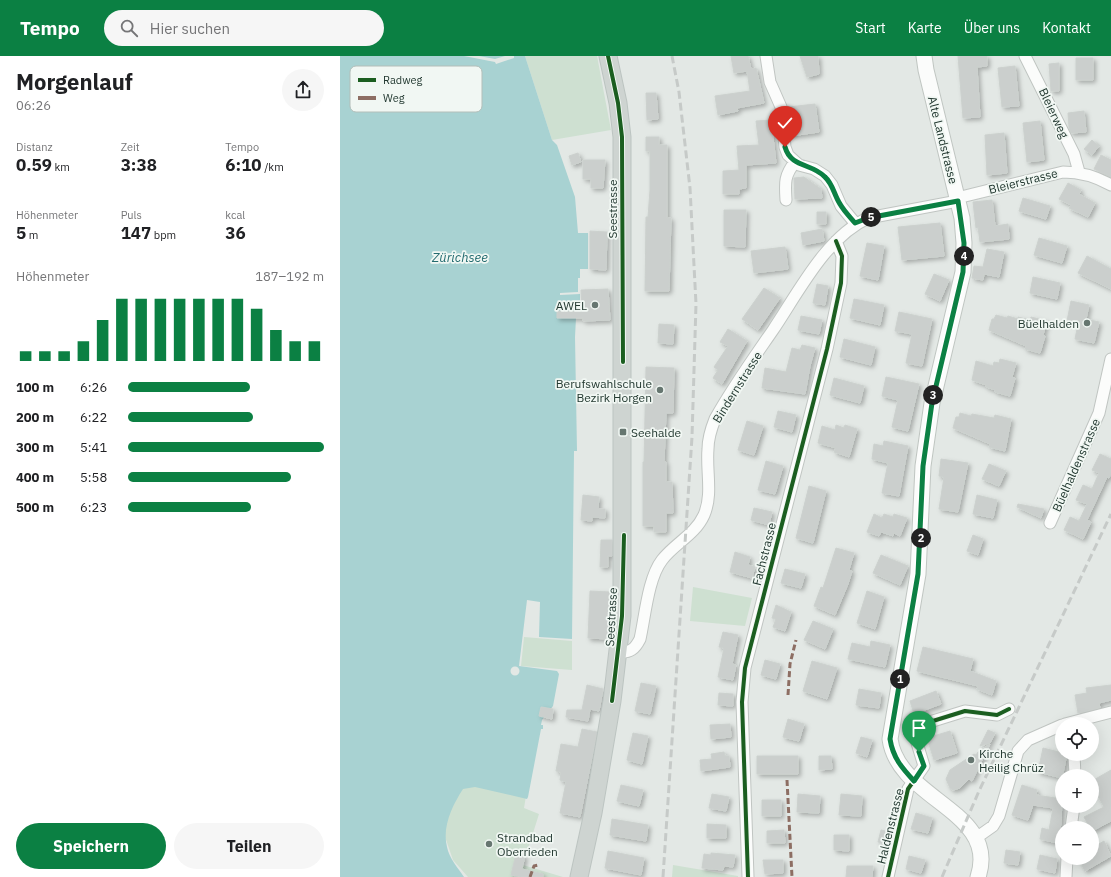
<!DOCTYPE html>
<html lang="de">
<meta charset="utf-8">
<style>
body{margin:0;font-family:"IBM Plex Sans",sans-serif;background:#f6f6f6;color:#202124;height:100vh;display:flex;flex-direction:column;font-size:15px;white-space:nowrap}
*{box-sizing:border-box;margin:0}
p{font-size:13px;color:#757577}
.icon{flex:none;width:22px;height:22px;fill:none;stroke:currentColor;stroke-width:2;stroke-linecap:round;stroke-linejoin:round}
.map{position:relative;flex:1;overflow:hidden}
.sheet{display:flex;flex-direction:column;background:#fff;width:340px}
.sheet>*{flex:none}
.fabs{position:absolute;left:715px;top:661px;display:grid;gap:8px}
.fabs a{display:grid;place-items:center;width:44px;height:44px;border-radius:50%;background:#fff;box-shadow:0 4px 16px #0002;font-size:20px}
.pin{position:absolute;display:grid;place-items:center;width:34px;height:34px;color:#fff;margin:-41px -17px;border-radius:50% 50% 50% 0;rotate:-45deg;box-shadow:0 0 4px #0007}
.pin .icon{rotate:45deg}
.km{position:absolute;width:20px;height:20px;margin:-10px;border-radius:50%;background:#222;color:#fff;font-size:11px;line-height:20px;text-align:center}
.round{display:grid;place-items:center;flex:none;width:42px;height:42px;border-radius:21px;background:#f6f6f6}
.overview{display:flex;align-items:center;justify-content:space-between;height:68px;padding:0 16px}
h1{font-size:22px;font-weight:700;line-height:30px}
.metrics{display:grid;grid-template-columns:repeat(3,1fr);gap:6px;height:68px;padding:4px 16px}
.metrics div{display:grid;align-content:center}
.metrics b{font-size:17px;font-weight:700}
.metrics small{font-size:11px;font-weight:400}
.metrics p{font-size:11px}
.chart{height:112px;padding:8px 16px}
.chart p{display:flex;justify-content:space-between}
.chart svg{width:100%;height:72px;margin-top:4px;stroke:#0b8043;stroke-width:6}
.button{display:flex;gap:8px;margin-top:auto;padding:8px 16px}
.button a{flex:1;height:46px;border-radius:24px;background:#0b8043;color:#fff;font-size:16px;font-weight:700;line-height:46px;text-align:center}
.button a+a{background:#f6f6f6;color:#202124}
ul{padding:0 16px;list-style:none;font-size:13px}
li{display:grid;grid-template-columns:64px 48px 1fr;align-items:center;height:30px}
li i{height:10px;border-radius:5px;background:#0b8043}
header{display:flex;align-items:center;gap:24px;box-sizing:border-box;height:56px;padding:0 20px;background:#0b8043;color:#fff}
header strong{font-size:19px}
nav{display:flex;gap:22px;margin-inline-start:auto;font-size:14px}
.search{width:280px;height:36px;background:#f6f6f6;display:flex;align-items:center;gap:10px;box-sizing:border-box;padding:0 14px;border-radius:22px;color:#757577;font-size:15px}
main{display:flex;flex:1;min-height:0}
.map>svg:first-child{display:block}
</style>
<header>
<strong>Tempo</strong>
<div class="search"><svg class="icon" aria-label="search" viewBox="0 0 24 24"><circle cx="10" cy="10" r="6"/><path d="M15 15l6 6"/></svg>Hier suchen</div>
<nav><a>Start</a><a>Karte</a><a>Über uns</a><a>Kontakt</a></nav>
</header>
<main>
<section class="sheet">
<div class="overview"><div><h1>Morgenlauf</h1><p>06:26</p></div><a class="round"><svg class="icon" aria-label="share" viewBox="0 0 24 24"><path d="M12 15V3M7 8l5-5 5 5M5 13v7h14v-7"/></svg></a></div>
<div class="metrics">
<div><p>Distanz</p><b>0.59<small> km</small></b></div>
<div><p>Zeit</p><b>3:38</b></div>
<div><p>Tempo</p><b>6:10<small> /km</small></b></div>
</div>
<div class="metrics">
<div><p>Höhenmeter</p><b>5<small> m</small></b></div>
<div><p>Puls</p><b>147<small> bpm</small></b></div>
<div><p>kcal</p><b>36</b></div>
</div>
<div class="chart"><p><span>Höhenmeter</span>187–192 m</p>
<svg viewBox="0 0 160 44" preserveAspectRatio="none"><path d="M5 44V38M15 44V38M25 44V38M35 44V32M45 44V19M55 44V6M65 44V6M75 44V6M85 44V6M95 44V6M105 44V6M115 44V6M125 44V12M135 44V25M145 44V32M155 44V32"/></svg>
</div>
<ul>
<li><b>100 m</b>6:26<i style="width:62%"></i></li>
<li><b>200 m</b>6:22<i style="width:64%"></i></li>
<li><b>300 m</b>5:41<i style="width:100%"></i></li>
<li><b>400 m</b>5:58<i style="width:83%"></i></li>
<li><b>500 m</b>6:23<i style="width:63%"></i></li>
</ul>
<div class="button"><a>Speichern</a><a>Teilen</a></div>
</section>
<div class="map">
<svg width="771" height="821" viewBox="0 0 771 821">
<defs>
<filter id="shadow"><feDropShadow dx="2.5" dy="2.5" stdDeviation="2" flood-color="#0004"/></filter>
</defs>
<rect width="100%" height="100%" fill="#e3e8e5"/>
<!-- green -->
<path fill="#cee0d1" d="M185,0H257L271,74L212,84Z
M353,531L412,542L405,570L350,565Z
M184,581L232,585V614L181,610Z
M121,727L186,740L184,752L199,758L183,809L223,821H128L113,804L102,772Z
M333,809L398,820V821H332Z"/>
<!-- water -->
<path fill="#a8d2d2" d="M0,0H185L212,84L217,89L235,141L238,177H248V213H240V252L236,262L235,281L237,395H234L232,583L199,581L200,546L187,544L179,610L217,615L219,618L213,650L202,664L201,669H203V673H201L188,741L187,743L135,731L123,733C112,750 102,771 107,791C109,802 118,812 124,821H0Z"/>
<!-- pier -->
<path fill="#e3e8e5" d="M124,0H139L155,3L165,0H174V2L156,8L155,6Z
M238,222H240V238L220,239V237L238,236Z
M170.5 615a4.5 4.5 0 1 1 9 0a4.5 4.5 0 1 1-9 0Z"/>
<!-- building -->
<path fill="#cbcfcd" stroke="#ccd1ce" filter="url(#shadow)" d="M391,0H408L411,13L416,12L424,47L397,52L398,55L378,59L375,40L410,35L407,15L394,17Z
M460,0H478L479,18L467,21Z
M618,0H647V10L637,11L640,61L623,62Z
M736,2H753V24H736Z
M719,7V35H711L709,8Z
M675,10L679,50L662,51L658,12Z
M306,37H316L318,63L307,64Z
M475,48L479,76L451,80L448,51Z
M744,55L746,76L731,77L729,72L728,57Z
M431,64L436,107L406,109V132L399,133V138H383V115L399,114L397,90L419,89L416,65Z
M700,65L704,104L687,106L683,67Z
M664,77L667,117L647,119L645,79Z
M306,81H319V89H327V162H331L329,235H305L306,161H308L310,134V95H306Z
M752,84L759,90L752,99L744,93Z
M238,97L241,106L232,109L229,100Z
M761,99L771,104V121L754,113Z
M243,104H265L263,132H251V123H243Z
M464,121L481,133L482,142L455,143L454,122Z
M728,127L741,134L739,138L755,147L748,161L729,152L731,149L719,143Z
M683,142L710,150L706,163L679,155Z
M652,144L655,170L668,168L669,183L640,186L638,171L636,172L633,146Z
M384,154H406L405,191L384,190Z
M477,156H486V168H477Z
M600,167L604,200L562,204L558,171Z
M482,173L484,185L463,189L461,177Z
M250,175L267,176L266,214L250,213Z
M699,182L727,190L722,207L694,199Z
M527,187L544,190L538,224L520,220Z
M445,191L448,213L414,217L411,195Z
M647,193L664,196L659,221L644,218L643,224L632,222L634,210L643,211Z
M747,200L771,213V233L738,217Z
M594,218L609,224L600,245L585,238Z
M693,221L720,227L717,243L690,237Z
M477,228L488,230L485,249L473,247Z
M424,232L440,242L418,274L402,263Z
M268,233L270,264L243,265V262H217V255H242L241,234Z
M514,243L544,249L540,269L510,262Z
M731,245L749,249L746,263L759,266L754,287L735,283L738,268L727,265Z
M559,256L592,263L582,310L566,307L572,278L555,275Z
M656,259L667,262L668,260L678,263V261L690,264L691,261L707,265L703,279L705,280L700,297L685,293L686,290L649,274L652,263H654Z
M461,260L482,264L479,278L458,274Z
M319,268L334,269L333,288L318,287Z
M388,273L407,285L382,328L373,322L378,314L374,311L388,290L380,286Z
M504,283L535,291L531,309L500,301Z
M462,289L475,292L470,310L465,338L422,332L425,312L446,316L452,292L460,294Z
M660,303L676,307L672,321L675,322L670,340L655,336V334L646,331V329L632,324L636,305L653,310L654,306L659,307Z
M306,311L334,312L333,357H326L324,406H326V426H332L333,457H326V476H314V470H303V406H304Z
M546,321L579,328L568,375L552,371L558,344L542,340Z
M494,322L524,330L520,347L490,339Z
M438,355L456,359L452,376L434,371Z
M620,357L631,360L632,358L654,362L655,359L671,363L665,395L649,391L650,388L613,372L616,361H619Z
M407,365L423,370L414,399L398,394Z
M496,369L504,372L505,369L517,373L509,401L494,396L496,392L478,387L482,370L495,374Z
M544,385L568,390L559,440L542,437L548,407L532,403L534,388L543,390Z
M760,398L771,403V417L769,422L767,421L747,464L751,466L743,483L724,474L730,461L739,465L747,448L736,444L743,429L752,433L759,417L752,414Z
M601,403L628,407L618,456L599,453L604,421L599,420Z
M426,405L443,410L435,438L418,434Z
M649,408L666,415L659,430L642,423Z
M469,430L486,435L473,487L456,482Z
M243,439L259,441L258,453H265V462L252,461V465L241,464Z
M637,439L657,444L653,462L633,458Z
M678,448L704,453L701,462L677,451Z
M414,452L432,456L429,469L411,464Z
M534,458L542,462L544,458L553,461L554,458L567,462L560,480L554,477L553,480L541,476L539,480L527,476Z
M633,479L643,483L638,499L627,495Z
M261,484H272V500H268V511H260Z
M496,492L514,497L509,514L512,515L508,528L495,559L474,550L481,531L483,532Z
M395,496L410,501L408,509L415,511L412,522L390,516Z
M541,499L568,510L560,529L533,517Z
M445,513L465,518L461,532L441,527Z
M250,535L271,536L269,583L248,582Z
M527,535L544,541L535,573L517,567Z
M436,549L451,556L445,575L433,571L436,563L432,562Z
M473,565L493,573L485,593L464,584Z
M383,576L398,579L392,608L396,609L393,624L378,621L384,592L379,591Z
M531,585L550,589L545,611L508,603L512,587L530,591Z
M583,591L633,603L630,615L656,625L652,639L637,633L638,630L577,615Z
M425,604L440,608L436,623L421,619Z
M472,605L497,612L487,643L463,635Z
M301,627L316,630L310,658L295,655Z
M247,629L263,633L259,655L250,653L248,665L226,661L227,654H242Z
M771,629V644L759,647L760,652L738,657L735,639L747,637L746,632Z
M519,633L541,637L539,652L516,649Z
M596,635L601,648L574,658L570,645Z
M379,637L393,638V650L378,649Z
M201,651L213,653L212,663L199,660Z
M448,663L464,668L459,685L443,681Z
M390,668L391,681L371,683L370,669Z
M242,673L257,676L240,761L220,757L226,726L220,724L221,716L216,715L221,688L238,691Z
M648,674L655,677L650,687L640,690Z
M610,675L617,697L594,704L587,682Z
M293,677L308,680L302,708L287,704Z
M521,681L532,684L527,701L516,697Z
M650,688L632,725L629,723L620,732L613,734L610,732L606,723L610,714L634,698L636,699L638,696Z
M703,692L727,698L722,722L698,716Z
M384,696L385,700H389L390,711L361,715L360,704L372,703L371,698Z
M417,700H458V718H417Z
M479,700H491L492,713L479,714Z
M771,714V765L752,775V772H750L744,761L764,751L752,729V725Z
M281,729L303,734L299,750L277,745Z
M682,729L697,734L696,739L722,743L721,768L717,787L700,783L702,772L709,774L713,752L693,749L688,764L672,759Z
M372,738L389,741L386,755L369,752Z
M458,738L480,740L479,757L457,756Z
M501,738L522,740L521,760L499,759Z
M422,744H441V760H422Z
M576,757L592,762L588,777L571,773Z
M272,763L308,769L306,785L270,779Z
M367,768L386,769V782H367Z
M444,774L445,787H427V775Z
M541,774L550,776L547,788L538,786Z
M494,779H509V795L494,794Z
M764,785L771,800L745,815L738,802H752V792Z
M666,794L680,796L678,809L664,807Z
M268,795L304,802L301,819L265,812Z
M371,797L395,799L393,811L384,810L383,814L362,812L364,798L371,799Z
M176,798L185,800L182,813L203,818V821H181L171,819Z
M700,799L717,803L715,817L697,813Z
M569,800L585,804L581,817L566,813Z
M423,804H443V817L425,818Z
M507,810H533L532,821H506Z"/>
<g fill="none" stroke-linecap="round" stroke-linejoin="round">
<!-- minor casing -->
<g stroke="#c0c5c2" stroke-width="13">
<path id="minor" d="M426,0L430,26L441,51L445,91L448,99L459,109L474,113L485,120L492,129L501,150L515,167
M685,0L734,98L739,116
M617,142L723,116C741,116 755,120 771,129
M446,144C445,127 444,120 455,106
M710,467L759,357L771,303
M279,596C290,597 295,593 300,583C305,561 308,522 322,504C335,487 355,479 364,459C373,438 366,415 368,393C368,382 371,373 375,363C392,332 413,303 433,274C458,237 486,181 528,162L618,145
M725,668L771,656
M734,698L735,720
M731,772L734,750
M636,782L653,770L659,760L678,695L688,684L722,669
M408,821L402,646L405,612L487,293L501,227L502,200L496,185
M548,821L568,733L584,710L574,677L580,669L625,655L657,659L669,653
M726,821L727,802"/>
</g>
<!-- secondary casing -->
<g stroke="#c0c6c2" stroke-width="17">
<path id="secondary" d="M584,0L586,14L622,162L624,187L623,216L592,347L583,410L578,518L550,683C558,744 660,755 638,821"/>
</g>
<!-- primary casing -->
<g stroke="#bcc4c1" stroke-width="19">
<path id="primary" d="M239,821L253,757L272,645L282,560V81L278,47L268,0"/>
</g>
<!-- minor -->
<use href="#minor" stroke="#fbfcfb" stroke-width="11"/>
<!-- secondary -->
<use href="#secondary" stroke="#fbfcfb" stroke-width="15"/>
<!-- primary -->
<use href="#primary" stroke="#ced4d1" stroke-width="17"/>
<!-- rail -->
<path stroke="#c6cac8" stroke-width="3" stroke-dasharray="8 4" stroke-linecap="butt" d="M323,821L352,381L356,248L350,132L339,36L332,0
M602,821L639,735L771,458"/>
<!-- quiet -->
<path stroke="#8d6e63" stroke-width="3" stroke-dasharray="6 3" stroke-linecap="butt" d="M448,639L450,608L456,584
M447,724L452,821
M190,821L194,810L198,809"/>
<!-- cycleway casing -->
<g stroke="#f1f7f3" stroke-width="6">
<path id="cycleway" d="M268,0L278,47L282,81L283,306
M272,645L282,560L284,479
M408,821L402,646L405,612L487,293L501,227L502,200L496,185
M548,821L568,733L584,710L574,677L580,669L625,655L657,659L669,653"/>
</g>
<!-- cycleway -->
<use href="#cycleway" stroke="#1b5e20" stroke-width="4"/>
</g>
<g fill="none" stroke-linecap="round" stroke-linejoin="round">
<!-- route casing -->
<g stroke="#fff" stroke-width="8">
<path id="route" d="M445,91C451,112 472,107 485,121C493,128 494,139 500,148C504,155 510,161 515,167L528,162L618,145L624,187L623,216L592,347L583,410L578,518L550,683C553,702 562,712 574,725L584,710L579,696"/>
</g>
<!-- route -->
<use href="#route" stroke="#0b8043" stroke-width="5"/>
</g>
<!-- markers -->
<g fill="#667670" stroke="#f1f7f3" stroke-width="1.5">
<circle cx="255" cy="249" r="4"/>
<circle cx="747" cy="267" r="4"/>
<circle cx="320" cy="334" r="4"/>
<rect x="279" y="372" width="8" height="8" rx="2"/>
<circle cx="631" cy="704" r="4"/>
<circle cx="149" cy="788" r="4"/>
</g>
<g text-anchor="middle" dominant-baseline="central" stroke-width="3.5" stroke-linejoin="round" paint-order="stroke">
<!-- street labels -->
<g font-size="12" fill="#233931" stroke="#f1f7f3">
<text transform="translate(714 57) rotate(65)">Bleierweg</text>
<text transform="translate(603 84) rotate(76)">Alte Landstrasse</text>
<text transform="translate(683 125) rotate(-14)">Bleierstrasse</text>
<text transform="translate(272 153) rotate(-90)">Seestrasse</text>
<text transform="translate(397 331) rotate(-58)">Bindernstrasse</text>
<text transform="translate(736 409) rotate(-66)">Büelhaldenstrasse</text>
<text transform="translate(424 498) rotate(-76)">Fachstrasse</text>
<text transform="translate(271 561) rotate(-87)">Seestrasse</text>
<text transform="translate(550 770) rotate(-76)">Haldenstrasse</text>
</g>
<!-- poi labels -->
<g font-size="12" fill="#233931" stroke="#f1f7f3" text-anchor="end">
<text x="247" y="249">AWEL</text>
<text x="739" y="267">Büelhalden</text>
<text x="312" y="327">Berufswahlschule<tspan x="312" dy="14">Bezirk Horgen</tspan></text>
<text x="291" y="376" text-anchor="start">Seehalde</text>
<text x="639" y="697" text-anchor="start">Kirche<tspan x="639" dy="14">Heilig Chrüz</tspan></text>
<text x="157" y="781" text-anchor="start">Strandbad<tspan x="157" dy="14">Oberrieden</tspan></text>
</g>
<!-- water labels -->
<g font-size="13" font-style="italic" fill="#236b6f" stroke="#f1f7f3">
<text x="120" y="201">Zürichsee</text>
</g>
</g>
<!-- legend -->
<rect x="10" y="10" width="132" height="46" rx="6" fill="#f1f7f3" stroke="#b3beb9" stroke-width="1"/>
<rect x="18" y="22" width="18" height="4" fill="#1b5e20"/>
<rect x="18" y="40" width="18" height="4" fill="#8d6e63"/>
<g font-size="11" fill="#233931">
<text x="43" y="28">Radweg</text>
<text x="43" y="46">Weg</text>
</g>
</svg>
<div class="fabs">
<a><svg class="icon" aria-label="locate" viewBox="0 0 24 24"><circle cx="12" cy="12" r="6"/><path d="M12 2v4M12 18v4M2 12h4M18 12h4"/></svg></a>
<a>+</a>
<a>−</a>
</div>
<div class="pin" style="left:579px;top:696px;background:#1e9e55"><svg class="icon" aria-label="arrive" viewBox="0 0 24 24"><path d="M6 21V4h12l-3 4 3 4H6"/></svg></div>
<div class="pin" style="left:445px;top:91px;background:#d93025"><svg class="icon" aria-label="check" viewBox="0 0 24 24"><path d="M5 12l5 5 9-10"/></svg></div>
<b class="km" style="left:560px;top:623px">1</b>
<b class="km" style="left:581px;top:482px">2</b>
<b class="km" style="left:593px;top:339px">3</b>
<b class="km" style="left:624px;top:200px">4</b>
<b class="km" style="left:531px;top:161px">5</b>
</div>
</main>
